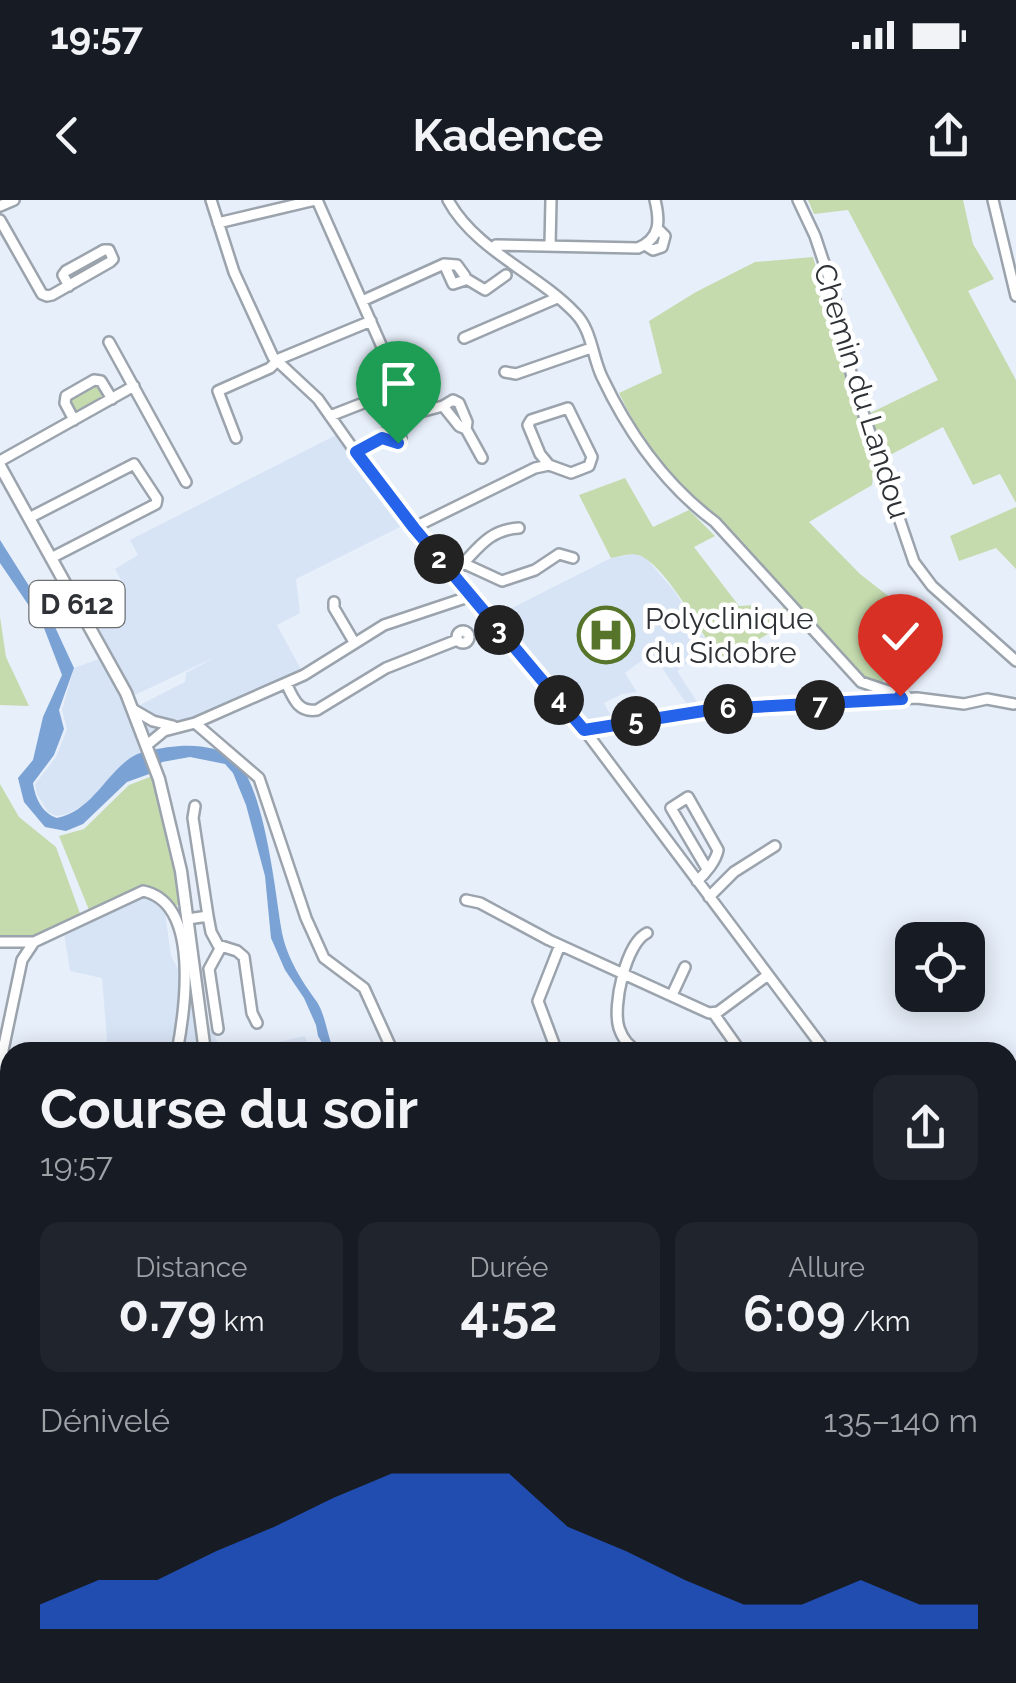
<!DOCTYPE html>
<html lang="fr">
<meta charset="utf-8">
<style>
body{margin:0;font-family:Raleway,sans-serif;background:#20242c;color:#f1f3f6;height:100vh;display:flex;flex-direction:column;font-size:38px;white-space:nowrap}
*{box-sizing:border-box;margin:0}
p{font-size:32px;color:#9ea1a6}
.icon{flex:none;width:55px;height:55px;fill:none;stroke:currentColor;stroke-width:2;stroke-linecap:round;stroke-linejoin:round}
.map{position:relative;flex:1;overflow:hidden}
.sheet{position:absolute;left:0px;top:842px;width:1018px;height:642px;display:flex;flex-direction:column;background:#171b24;border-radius:30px 30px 0 0;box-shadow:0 5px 25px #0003}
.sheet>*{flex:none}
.fabs{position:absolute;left:895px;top:722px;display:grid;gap:20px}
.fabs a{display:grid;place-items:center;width:90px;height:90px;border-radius:20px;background:#171b24;box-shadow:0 5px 25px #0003;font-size:50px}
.pin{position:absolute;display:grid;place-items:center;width:85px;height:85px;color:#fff;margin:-102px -42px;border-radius:50% 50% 50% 0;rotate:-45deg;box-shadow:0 0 10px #0007}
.pin .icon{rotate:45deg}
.km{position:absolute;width:50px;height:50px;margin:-25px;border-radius:50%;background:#222;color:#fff;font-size:28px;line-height:50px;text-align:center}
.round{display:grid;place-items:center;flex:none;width:105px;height:105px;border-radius:20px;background:#20242c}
.overview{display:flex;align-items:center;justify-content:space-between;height:170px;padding:0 40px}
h1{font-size:55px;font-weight:700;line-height:75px}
.figures{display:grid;grid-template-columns:repeat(3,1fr);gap:15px;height:170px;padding:10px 40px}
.figures div{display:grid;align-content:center;border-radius:20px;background:#20242c;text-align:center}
.figures b{font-size:50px;font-weight:700}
.figures small{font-size:28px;font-weight:400}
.figures p{font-size:28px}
.chart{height:280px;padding:20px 40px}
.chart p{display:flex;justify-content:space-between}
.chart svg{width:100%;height:180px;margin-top:10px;fill:#2563eb;opacity:.7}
.status{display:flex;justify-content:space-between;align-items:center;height:70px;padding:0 50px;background:#171b24;direction:ltr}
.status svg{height:28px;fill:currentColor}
header{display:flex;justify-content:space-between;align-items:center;height:130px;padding:0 40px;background:#171b24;font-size:45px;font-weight:700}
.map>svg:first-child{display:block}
</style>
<div class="status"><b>19:57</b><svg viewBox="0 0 49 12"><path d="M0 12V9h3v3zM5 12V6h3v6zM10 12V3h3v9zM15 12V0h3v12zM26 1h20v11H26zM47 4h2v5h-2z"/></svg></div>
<header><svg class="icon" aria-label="back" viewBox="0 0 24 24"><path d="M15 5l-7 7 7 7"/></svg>Kadence<svg class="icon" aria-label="share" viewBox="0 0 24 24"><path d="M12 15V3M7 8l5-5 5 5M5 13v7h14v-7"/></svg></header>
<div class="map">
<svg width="1016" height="1483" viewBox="0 0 1016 1483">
<rect width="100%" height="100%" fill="#e7effa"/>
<!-- built -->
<path fill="#d7e4f5" d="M338,234L406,324L296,379L300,413L277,425L304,475L195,523L143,551L81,607L67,614L56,616L48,612L37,594L35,584L56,557L67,529L62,510L74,468L102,458L132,509L185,482L186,473L215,457L135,495L88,408L126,389L115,369L138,355L130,340Z
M634,354L646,358L675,392L709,446L677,471L701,508L690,509L652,453L625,473L637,492L622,494L604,503L613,520L587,523L494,417L611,358Z
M140,694L156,700L165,713L171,756L223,852H108L102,778L70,771L64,733Z
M305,836L311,852H236Z
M10,1010V1113L7,1100L0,1096V1017Z"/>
<!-- green -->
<path fill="#c5dbae" d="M808,0H963L973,44L994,79L968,91L1016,180V303L1000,274L973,285L943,227L875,263L872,285L809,322L860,374L932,430L879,485L859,474L796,417L721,462C703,436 669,371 643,357C634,351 621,356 611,358L579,295L625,278L653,327L689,310L715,336L694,347L739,406L756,405L770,418L790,402L645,245L619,193L662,173L649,121L696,92L755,62L813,57L860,218L938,180L848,10L814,14Z
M95,183L100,184L107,196L75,214L68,203L69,198Z
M1016,307V369L996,348L959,361L950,336Z
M0,417L6,457L29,506L0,505Z
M155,575L172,641L179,705L174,706L153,690L145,688L91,715L59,636L84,629L129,585Z
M0,584L19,617L56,647L82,719L36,738L0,739Z"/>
<!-- forest -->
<path fill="#a6c187" d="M5,1259L10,1267V1475H113L115,1483H7L0,1472V1260Z"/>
<!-- water -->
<path fill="#7ba2d4" d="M0,340L55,427L74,468L59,510L64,529L54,555L33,583C35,598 42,613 57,618C98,610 111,558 147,551C174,545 211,540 235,560C264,584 275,690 281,727C285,755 301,780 317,802C326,816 327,837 335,852L325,848L318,836L316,825L304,798L285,770L271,738L265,676L246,605L233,573L225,564L190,557L162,562L152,573L127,582L83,624L66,631L45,627L24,602L18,578L33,560L43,517L62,475L44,428L0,363Z"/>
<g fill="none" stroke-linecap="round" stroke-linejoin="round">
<!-- river -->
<path stroke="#7ba2d4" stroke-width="11" d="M584,1483L591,1475"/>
<!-- minor casing -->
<g stroke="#9ba3ad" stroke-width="14">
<path id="minor" d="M211,0L234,72L273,157L318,199L383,291L586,532L826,852
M317,0L386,156
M448,0C475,50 537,73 575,113C592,130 592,156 602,177C629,234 664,284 715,322L861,482L900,495L902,499
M798,0L815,36L832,87L854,186L914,362L932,386L1016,461
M993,0L1016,96
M0,6L14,0
M0,20L42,94L47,96L52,95L110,62L113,59L109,50H104L66,71L63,75L69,86
M218,23L315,0
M645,45L653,50L662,47L665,36L658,29
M550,46L551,0
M494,47L496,45L638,48C661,38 660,21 655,0
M465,78L485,90L506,75
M362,101L444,64L453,84L465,80V76L457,65L444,64
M464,138L557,98
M109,142L186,282
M505,172L516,174L591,148
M330,216L430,177
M74,220L65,203L66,196L94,180L101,181L112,199
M466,229L482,258
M236,238L218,191L270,168L279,159L371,121
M382,238L400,243L401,238L395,229
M355,252L420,212L443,206L459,226L466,229L467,222L459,203L453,200L443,206
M0,261L134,186
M29,318L134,264L157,299L156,304L51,358
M413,328L535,268L549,265L571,273L589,266L592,257L568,208L531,220L528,225L540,254L549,265
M465,364L502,381L535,370L559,354L573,358
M452,374C475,355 484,330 519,328
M334,402V408L354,442
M457 437a6 6 0 1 1 12 0a6 6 0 1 1-12 0Z
M286,483C293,498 298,513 317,510L386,468L457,440
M134,510L153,521L173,526
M195,523L259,578L306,718L324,758L364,788L393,852
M584,529L716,509L917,498L964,504L987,499L1014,504
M147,545L164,531L195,523L304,475L384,425L471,396
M697,681C705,674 716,661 718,650L688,597L671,608L707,669
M709,697L734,672L775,646
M466,700L480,703L549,740L709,813L718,812L768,775
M208,716L211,732L218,745L237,751L244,757L252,813L257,823
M188,719L208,716L193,618L195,606
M0,742H34
M672,795L685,767
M714,814L741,852
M218,829L209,769L221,747
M557,852L538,801L560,745
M639,852C629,846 623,840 619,828C612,806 626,743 647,733
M10,931L3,850L22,760L34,742L143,691C201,703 185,810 177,852
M1008,969L1016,971
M0,1005L7,995L10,976
M1008,1023L1016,1028
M1008,1292L1016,1289
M477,1475L496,1483
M659,1483L661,1475"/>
</g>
<!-- major casing -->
<g stroke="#9ba3ad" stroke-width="15">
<path id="major" d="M0,266L126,493L159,579L181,671L205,852
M259,1483L264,1475
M317,1483L320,1475"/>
</g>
<!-- minor -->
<use href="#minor" stroke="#fff" stroke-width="9"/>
<!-- major -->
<use href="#major" stroke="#fff" stroke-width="10"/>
</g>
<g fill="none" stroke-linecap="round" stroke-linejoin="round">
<!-- route casing -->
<g stroke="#fff" stroke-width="20">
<path id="route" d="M398,243L382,238L356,252L414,328L584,530L716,509L902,499L900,496"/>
</g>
<!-- route -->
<use href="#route" stroke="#2563eb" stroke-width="12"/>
</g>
<!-- icons -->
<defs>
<g id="hospital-ring" transform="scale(2.875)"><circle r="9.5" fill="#fff" stroke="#56752a" stroke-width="1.5"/><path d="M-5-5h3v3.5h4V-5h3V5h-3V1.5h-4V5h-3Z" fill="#56752a"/></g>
</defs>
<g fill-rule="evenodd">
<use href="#hospital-ring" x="606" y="435"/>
</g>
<g text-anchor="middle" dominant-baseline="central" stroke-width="9" stroke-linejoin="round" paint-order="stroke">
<!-- shield labels -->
<rect fill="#fff" stroke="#6d6f72" stroke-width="2.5" x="29.5" y="381" width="95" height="46" rx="8"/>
<g font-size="28" font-weight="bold" fill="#2e3135">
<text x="77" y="404">D 612</text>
</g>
<!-- street labels -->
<g font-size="30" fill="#2e3135" stroke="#fff">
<text transform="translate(862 191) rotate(73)">Chemin du Landou</text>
</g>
<!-- poi labels -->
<g font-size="30" fill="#2e3135" stroke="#fff" text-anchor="start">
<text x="645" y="418">Polyclinique<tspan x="645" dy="34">du Sidobre</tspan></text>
</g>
</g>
</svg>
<div class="fabs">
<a><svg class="icon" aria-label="locate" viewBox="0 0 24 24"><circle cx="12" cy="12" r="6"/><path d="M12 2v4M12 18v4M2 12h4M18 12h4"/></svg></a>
</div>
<div class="pin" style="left:398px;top:243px;background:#1e9e55"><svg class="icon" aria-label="arrive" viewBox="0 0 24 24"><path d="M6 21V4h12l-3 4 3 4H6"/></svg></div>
<div class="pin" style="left:900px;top:496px;background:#d93025"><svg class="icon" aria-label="check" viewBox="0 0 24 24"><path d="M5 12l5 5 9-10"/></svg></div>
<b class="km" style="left:439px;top:359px">2</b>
<b class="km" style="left:499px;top:430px">3</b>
<b class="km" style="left:559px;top:500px">4</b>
<b class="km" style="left:636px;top:521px">5</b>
<b class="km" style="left:728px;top:509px">6</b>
<b class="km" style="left:820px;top:505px">7</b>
<section class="sheet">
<div class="overview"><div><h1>Course du soir</h1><p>19:57</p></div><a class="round"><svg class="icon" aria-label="share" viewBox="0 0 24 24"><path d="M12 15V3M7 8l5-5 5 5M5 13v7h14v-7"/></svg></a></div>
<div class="figures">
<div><p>Distance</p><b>0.79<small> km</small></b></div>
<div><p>Durée</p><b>4:52</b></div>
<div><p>Allure</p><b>6:09<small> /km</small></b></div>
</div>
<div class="chart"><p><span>Dénivelé</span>135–140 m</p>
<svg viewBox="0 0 160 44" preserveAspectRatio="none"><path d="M0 44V38L10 32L20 32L30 25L40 19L50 12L60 6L70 6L80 6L90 19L100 25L110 32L120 38L130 38L140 32L150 38L160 38V44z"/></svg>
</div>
</section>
</div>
